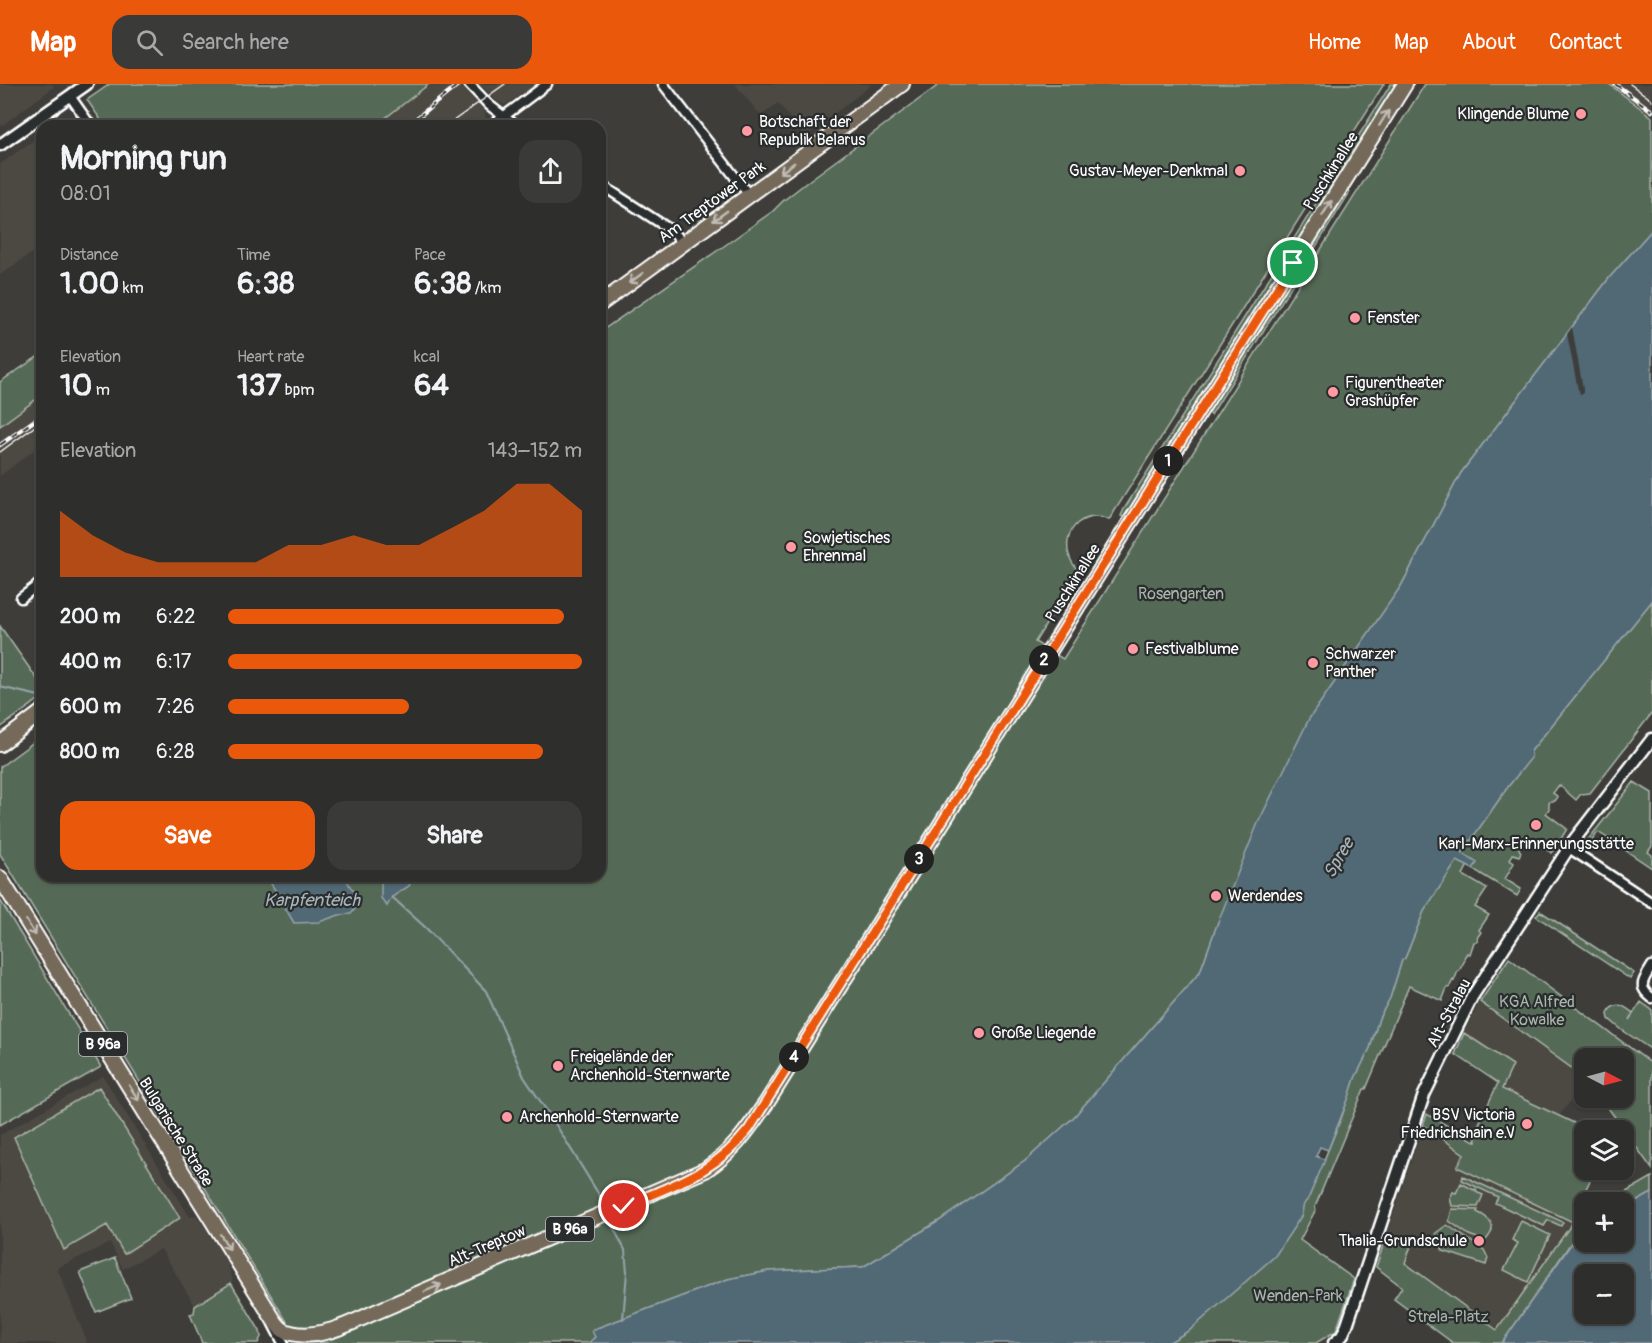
<!DOCTYPE html>
<meta charset="utf-8">
<style>
body{margin:0;font-family:Pangolin,sans-serif;background:#3a3a38;color:#f1f3f6;height:100vh;display:flex;flex-direction:column;font-size:22px;white-space:nowrap}
*{box-sizing:border-box;margin:0}
p{font-size:20px;color:#a7a8a9}
.icon{flex:none;width:33px;height:33px;fill:none;stroke:currentColor;stroke-width:2;stroke-linecap:round;stroke-linejoin:round}
.map{position:relative;flex:1;overflow:hidden}
.panel{position:absolute;left:36px;top:36px;width:570px;height:762px;display:flex;flex-direction:column;background:#2e2e2c;border-radius:18px;box-shadow:0 2px 4px #0004,0 0 0 2px #494a48}
.panel>*{flex:none}
.needle{width:39px;rotate:96deg}
.buttons{position:absolute;left:1574px;top:964px;display:grid;gap:12px}
.buttons a{display:grid;place-items:center;width:60px;height:60px;border-radius:12px;background:#2e2e2c;box-shadow:0 2px 4px #0004,0 0 0 2px #494a48;font-size:30px}
.pin{position:absolute;display:grid;place-items:center;width:51px;height:51px;color:#fff;margin:-26px;border:3px solid #fff;border-radius:50%;box-shadow:0 2px 6px #0007}
.km{position:absolute;width:30px;height:30px;margin:-15px;border-radius:50%;background:#222;color:#fff;font-size:16px;line-height:30px;text-align:center}
.round{display:grid;place-items:center;flex:none;width:63px;height:63px;border-radius:18px;background:#3a3a38}
.head{display:flex;align-items:center;justify-content:space-between;height:102px;padding:0 24px}
h1{font-size:33px;font-weight:700;line-height:45px}
.metrics{display:grid;grid-template-columns:repeat(3,1fr);gap:9px;height:102px;padding:6px 24px}
.metrics div{display:grid;align-content:center}
.metrics b{font-size:30px;font-weight:700}
.metrics small{font-size:16px;font-weight:400}
.metrics p{font-size:16px}
.chart{height:168px;padding:12px 24px}
.chart p{display:flex;justify-content:space-between}
.chart svg{width:100%;height:108px;margin-top:6px;fill:#ea580c;opacity:.7}
.cta{display:flex;gap:12px;margin-top:auto;padding:12px 24px}
.cta a{flex:1;height:69px;border-radius:18px;background:#ea580c;color:#fff;font-size:24px;font-weight:700;line-height:69px;text-align:center}
.cta a+a{background:#3a3a38;color:#f1f3f6}
ul{padding:0 24px;list-style:none;font-size:20px}
li{display:grid;grid-template-columns:96px 72px 1fr;align-items:center;height:45px}
li i{height:15px;border-radius:8px;background:#ea580c}
header{display:flex;align-items:center;gap:36px;box-sizing:border-box;height:84px;padding:0 30px;background:#ea580c;color:#fff}
header strong{font-size:28px}
nav{display:flex;gap:33px;margin-inline-start:auto;font-size:21px}
.search{width:420px;height:54px;background:#3a3a38;display:flex;align-items:center;gap:15px;box-sizing:border-box;padding:0 21px;border-radius:18px;color:#a7a8a9;font-size:22px}
.map>svg:first-child{display:block}
</style>
<header>
<strong>Map</strong>
<div class="search"><svg class="icon" aria-label="search" viewBox="0 0 24 24"><circle cx="10" cy="10" r="6"/><path d="M15 15l6 6"/></svg>Search here</div>
<nav><a>Home</a><a>Map</a><a>About</a><a>Contact</a></nav>
</header>
<div class="map">
<svg width="1652" height="1259" viewBox="0 0 1652 1259">
<rect width="100%" height="100%" fill="#3e3d3a"/>
<filter id="ink" filterUnits="userSpaceOnUse"><feTurbulence type="fractalNoise" baseFrequency=".0167" numOctaves="2"/><feDisplacementMap in="SourceGraphic" scale="12" xChannelSelector="R" yChannelSelector="G"/><feConvolveMatrix kernelMatrix="1 2 1 2 8 2 1 2 1" color-interpolation-filters="sRGB"/></filter>
<g filter="url(#ink)">
<!-- built -->
<path fill="#4c4842" d="M0,0H52L54,3L0,43Z
M429,0H458L484,26L486,35L477,42H375Z
M480,0H536L505,21L498,18Z
M735,0H870L871,1L805,53L778,19L761,32Z
M1609,0H1652V33L1646,29Z
M42,50V162L0,191V80Z
M42,311V360L0,392V342Z
M1480,918L1584,993V999L1559,1032L1502,1005L1512,981L1464,949Z
M103,992L190,1133L196,1131L205,1143L227,1177L233,1197L195,1222L161,1165L123,1185L110,1159L57,1184L87,1257L86,1259H0V1051Z
M1423,1041L1464,1070L1457,1083L1573,1138L1497,1247L1405,1179L1386,1153Z"/>
<!-- green -->
<path fill="#556b57" stroke="#aab5ab" stroke-width="1.5" d="M110,0H429L375,42H105L87,16Z
M940,0H1384L1109,436C1105,434 1100,433 1095,433C1067,434 1059,467 1078,486L1070,499L1071,500L1035,558L1063,575L1425,0H1609L1652,33V146L1610,193L1461,389L1401,502L1218,838L1200,888L1074,1033L1025,1077L939,1137L863,1183L769,1187L728,1195L597,1244L595,1253L589,1259H300L0,770V683L42,652V792H600V248L724,162L773,127L784,116L811,95Z
M1391,0H1399L1126,435L1121,432L1124,425Z
M1346,105L1350,108L1211,331L1207,327Z
M42,270V311L0,342V298Z
M1652,517V629L1590,709L1581,710L1576,716L1559,701L1553,709L1558,713L1555,717H1551L1549,719V725L1546,729L1567,745L1552,769L1529,756L1526,760H1522L1519,765L1521,768L1519,772L1513,770L1510,776L1514,779L1505,795L1521,805L1517,812L1468,782L1467,783L1463,791L1487,805L1475,823L1489,831L1479,846L1481,848L1477,854L1478,855L1477,858H1474L1470,870L1467,869L1464,874L1465,876L1459,887H1458L1454,897L1453,896L1449,904H1447L1442,917L1409,902L1366,1005H1364L1315,1123L1316,1125L1300,1156L1354,1195L1336,1247L1316,1259H1168L1190,1246L1274,1172L1304,1119L1308,1115L1342,1032L1355,994L1370,964L1379,934L1390,914L1402,876L1405,874L1424,827L1461,770L1507,704L1530,674L1531,667Z
M0,542L42,602V613L0,644Z
M1634,698L1652,709V762L1648,768L1652,771V784L1598,748L1587,764L1584,761Z
M0,816L101,983L0,1041Z
M1540,827L1634,889L1630,895L1536,832Z
M1509,874L1652,980V1085L1601,1014H1623V975H1584V993L1480,918Z
M1641,918L1652,926V966L1622,946L1609,935L1608,930L1610,925C1619,917 1625,923 1633,929L1629,936Z
M1464,949L1513,981L1502,1005L1591,1047H1584V1086H1595L1576,1126L1584,1130V1146L1575,1153L1502,1259H1453L1394,1215L1402,1203L1376,1183L1386,1153L1411,1162L1405,1179L1497,1246L1573,1138L1457,1083L1464,1070L1423,1041L1427,1030L1476,1058L1475,1048L1498,999L1455,970Z
M99,1003L180,1134L124,1170L107,1141L64,1166L14,1053Z
M1463,1092L1563,1138L1561,1142L1548,1136L1544,1142L1495,1119L1498,1113L1462,1096Z
M1652,1093V1109L1623,1125V1119H1607Z
M1461,1099L1474,1106L1475,1105L1477,1106L1476,1108L1483,1111L1478,1123L1452,1122L1450,1114L1453,1108L1456,1109Z
M1452,1125L1478,1126L1477,1128C1492,1135 1498,1144 1485,1157L1469,1151L1449,1137Z
M1521,1137L1550,1151L1528,1198L1504,1186L1518,1159L1512,1156Z
M1447,1141L1484,1166L1488,1174L1486,1181L1443,1167L1436,1149Z
M115,1174L131,1214L96,1228L80,1188Z
M231,1199L260,1247L261,1253L258,1259H202L190,1230L194,1229L195,1222Z"/>
<!-- water -->
<path fill="#516875" stroke="#97a4ac" stroke-width="1.5" fill-rule="evenodd" d="M1652,146V517L1531,667V674L1507,704L1462,769L1477,779L1473,785L1457,777L1424,827L1405,874L1402,876L1390,914L1379,934L1370,964L1355,994L1349,1013L1328,1066L1320,1063L1316,1072L1325,1076L1308,1115C1302,1121 1303,1124 1302,1131L1275,1172L1190,1246L1168,1259H589L595,1253L592,1247L597,1244L728,1195L769,1187L863,1183L939,1137L1025,1077L1074,1033L1200,888L1218,838L1258,739L1309,635L1401,502L1461,389L1610,193Z
M266,792H347C346,809 370,808 351,830L339,831L319,838L294,839L283,820L284,819L279,809H277Z
M381,792H414L409,802L392,813L387,822L381,814Z
M1652,1109V1259H1502L1574,1156L1573,1154L1584,1146V1158H1623V1125ZM1584,1191H1623V1230H1584Z"/>
<!-- pier -->
<path fill="#3e3d3a" d="M1572,243L1583,305V310L1580,311L1579,306H1578L1567,250Z"/>
<g fill="none" stroke-linecap="round" stroke-linejoin="round">
<!-- stream -->
<path stroke="#97a4ac" stroke-width="2" d="M0,603L39,612
M392,813L426,844L486,907L524,993L553,1036L601,1114
M613,1143L625,1166L627,1188L623,1235"/>
<!-- minor casing -->
<g stroke="#fff" stroke-width="13">
<path id="minor" d="M469,0L489,21L516,42
M663,0L749,111
M70,12L91,42
M491,42L547,0
M600,100L674,148L683,160
M21,514L42,498
M1569,764L1652,819
M1652,882C1644,896 1636,902 1652,914
M273,1240L283,1259"/>
</g>
<!-- tertiary casing -->
<g stroke="#fff" stroke-width="15">
<path id="tertiary" d="M0,61L87,0
M1334,1259L1342,1252L1347,1241L1424,1011L1472,913L1574,756L1652,655"/>
</g>
<!-- primary casing -->
<g stroke="#fff" stroke-width="18">
<path id="primary" d="M600,220L902,0
M0,660L42,628
M0,794L269,1228C273,1235 277,1242 283,1246C310,1259 346,1242 371,1230L705,1086C735,1066 747,1047 767,1018L1405,0"/>
</g>
<!-- minor -->
<use href="#minor" stroke="#2a2d2e" stroke-width="8"/>
<!-- tertiary -->
<use href="#tertiary" stroke="#2a2d2e" stroke-width="10"/>
<!-- primary -->
<use href="#primary" stroke="#746a5a" stroke-width="14"/>
<!-- tram -->
<path stroke="#fff" stroke-width="1.5" d="M1630,0L1652,16
M446,42L505,0
M0,368L42,337"/>
<!-- rail casing -->
<g stroke="#fff" stroke-width="4.5">
<path id="rail" d="M1615,0L1652,27
M407,42L459,0
M0,361L42,331"/>
</g>
<!-- rail -->
<use href="#rail" stroke="#2a2d2e" stroke-width="2" stroke-dasharray="7" stroke-linecap="butt"/>
</g>
<!-- one-way arrows -->
<defs><path id="oneway-shaft" d="M-6 0H5M1.5-3L5.5 0L1.5 3" fill="none" stroke-width="1.6" stroke-linecap="round" stroke-linejoin="round" transform="scale(1.5)"/></defs>
<g stroke="#c0bcb5">
<use href="#oneway-shaft" transform="translate(1384 34) rotate(-58)"/>
<use href="#oneway-shaft" transform="translate(787 84) rotate(144)"/>
<use href="#oneway-shaft" transform="translate(1327 124) rotate(-58)"/>
<use href="#oneway-shaft" transform="translate(720 132) rotate(144)"/>
<use href="#oneway-shaft" transform="translate(636 194) rotate(144)"/>
<use href="#oneway-shaft" transform="translate(31 844) rotate(58)"/>
<use href="#oneway-shaft" transform="translate(134 1009) rotate(58)"/>
<use href="#oneway-shaft" transform="translate(225 1158) rotate(58)"/>
<use href="#oneway-shaft" transform="translate(433 1204) rotate(-23)"/>
</g>
</g>
<g fill="none" stroke-linecap="round" stroke-linejoin="round" filter="url(#ink)">
<!-- route casing -->
<g stroke="#fff" stroke-width="12">
<path id="route" d="M624,1122C673,1101 715,1089 749,1045L1293,179"/>
</g>
<!-- route -->
<use href="#route" stroke="#ea580c" stroke-width="8"/>
</g>
<!-- markers -->
<g fill="#ff9aa2" stroke="#2a2d2e" stroke-width="2">
<circle cx="1581" cy="30" r="6"/>
<circle cx="747" cy="47" r="6"/>
<circle cx="1240" cy="87" r="6"/>
<circle cx="1355" cy="234" r="6"/>
<circle cx="1333" cy="308" r="6"/>
<circle cx="791" cy="463" r="6"/>
<circle cx="1133" cy="565" r="6"/>
<circle cx="1313" cy="579" r="6"/>
<circle cx="1536" cy="741" r="6"/>
<circle cx="1216" cy="812" r="6"/>
<circle cx="979" cy="949" r="6"/>
<circle cx="558" cy="982" r="6"/>
<circle cx="507" cy="1033" r="6"/>
<circle cx="1527" cy="1040" r="6"/>
<circle cx="1479" cy="1157" r="6"/>
</g>
<g text-anchor="middle" dominant-baseline="central" stroke-width="4.5" stroke-linejoin="round" paint-order="stroke">
<!-- shield labels -->
<g fill="#2a2d2e" stroke="#bfc0c0" stroke-width="1.5">
<rect x="79" y="948" width="48" height="24" rx="4.5"/>
<rect x="546" y="1133" width="48" height="24" rx="4.5"/>
</g>
<g font-size="15" font-weight="bold" fill="#fff">
<text x="103" y="960">B 96a</text>
<text x="570" y="1145">B 96a</text>
</g>
<!-- poi labels -->
<g font-size="16" fill="#fff" stroke="#2a2d2e" text-anchor="start">
<text x="1569" y="30" text-anchor="end">Klingende Blume</text>
<text x="759" y="38">Botschaft der<tspan x="759" dy="18">Republik Belarus</tspan></text>
<text x="1228" y="87" text-anchor="end">Gustav-Meyer-Denkmal</text>
<text x="1367" y="234">Fenster</text>
<text x="1345" y="299">Figurentheater<tspan x="1345" dy="18">Grashüpfer</tspan></text>
<text x="803" y="454">Sowjetisches<tspan x="803" dy="18">Ehrenmal</tspan></text>
<text x="1145" y="565">Festivalblume</text>
<text x="1325" y="570">Schwarzer<tspan x="1325" dy="18">Panther</tspan></text>
<text x="1536" y="760" text-anchor="middle">Karl-Marx-Erinnerungsstätte</text>
<text x="1228" y="812">Werdendes</text>
<text x="991" y="949">Große Liegende</text>
<text x="570" y="973">Freigelände der<tspan x="570" dy="18">Archenhold-Sternwarte</tspan></text>
<text x="1515" y="1031" text-anchor="end">BSV Victoria<tspan x="1515" dy="18">Friedrichshain e.V</tspan></text>
<text x="519" y="1033">Archenhold-Sternwarte</text>
<text x="1467" y="1157" text-anchor="end">Thalia-Grundschule</text>
</g>
<!-- street labels -->
<g font-size="16" fill="#fff" stroke="#2a2d2e">
<text transform="translate(1331 87) rotate(-58)">Puschkinallee</text>
<text transform="translate(712 118) rotate(-36)">Am Treptower Park</text>
<text transform="translate(1073 499) rotate(-58)">Puschkinallee</text>
<text transform="translate(1449 929) rotate(-62)">Alt-Stralau</text>
<text transform="translate(176 1048) rotate(58)">Bulgarische Straße</text>
<text transform="translate(487 1162) rotate(-23)">Alt-Treptow</text>
</g>
<!-- park labels -->
<g font-size="16" fill="#aab5ab" stroke="#2a2d2e">
<text x="1181" y="510">Rosengarten</text>
<text x="1537" y="918">KGA Alfred<tspan x="1537" dy="18">Kowalke</tspan></text>
<text x="1298" y="1212">Wenden-Park</text>
<text x="1448" y="1233">Strela-Platz</text>
</g>
<!-- water labels -->
<g font-size="18" font-style="italic" fill="#a8b4ba" stroke="#2a2d2e">
<text transform="translate(1339 774) rotate(-60)">Spree</text>
<text x="312" y="816">Karpfenteich</text>
</g>
</g>
</svg>
<div class="buttons">
<a><svg class="needle" viewBox="-14 -14 28 28"><path d="M0-13l5 13h-10z" fill="#e53935"/><path d="M0 13l5-13h-10z" fill="#a7a8a9"/></svg></a>
<a><svg class="icon" aria-label="layers" viewBox="0 0 24 24"><path d="M12 4l9 5-9 5-9-5zM3 14l9 5 9-5"/></svg></a>
<a>+</a>
<a>−</a>
</div>
<div class="pin" style="left:1293px;top:179px;background:#1e9e55"><svg class="icon" aria-label="arrive" viewBox="0 0 24 24"><path d="M6 21V4h12l-3 4 3 4H6"/></svg></div>
<div class="pin" style="left:624px;top:1122px;background:#d93025"><svg class="icon" aria-label="check" viewBox="0 0 24 24"><path d="M5 12l5 5 9-10"/></svg></div>
<b class="km" style="left:1168px;top:377px">1</b>
<b class="km" style="left:1044px;top:576px">2</b>
<b class="km" style="left:919px;top:775px">3</b>
<b class="km" style="left:794px;top:973px">4</b>
<section class="panel">
<div class="head"><div><h1>Morning run</h1><p>08:01</p></div><a class="round"><svg class="icon" aria-label="share" viewBox="0 0 24 24"><path d="M12 15V3M7 8l5-5 5 5M5 13v7h14v-7"/></svg></a></div>
<div class="metrics">
<div><p>Distance</p><b>1.00<small> km</small></b></div>
<div><p>Time</p><b>6:38</b></div>
<div><p>Pace</p><b>6:38<small> /km</small></b></div>
</div>
<div class="metrics">
<div><p>Elevation</p><b>10<small> m</small></b></div>
<div><p>Heart rate</p><b>137<small> bpm</small></b></div>
<div><p>kcal</p><b>64</b></div>
</div>
<div class="chart"><p><span>Elevation</span>143–152 m</p>
<svg viewBox="0 0 160 44" preserveAspectRatio="none"><path d="M0 44V17L10 27L20 34L30 38L40 38L50 38L60 38L70 31L80 31L90 27L100 31L110 31L120 24L130 17L140 6L150 6L160 17V44z"/></svg>
</div>
<ul>
<li><b>200 m</b>6:22<i style="width:95%"></i></li>
<li><b>400 m</b>6:17<i style="width:100%"></i></li>
<li><b>600 m</b>7:26<i style="width:51%"></i></li>
<li><b>800 m</b>6:28<i style="width:89%"></i></li>
</ul>
<div class="cta"><a>Save</a><a>Share</a></div>
</section>
</div>
